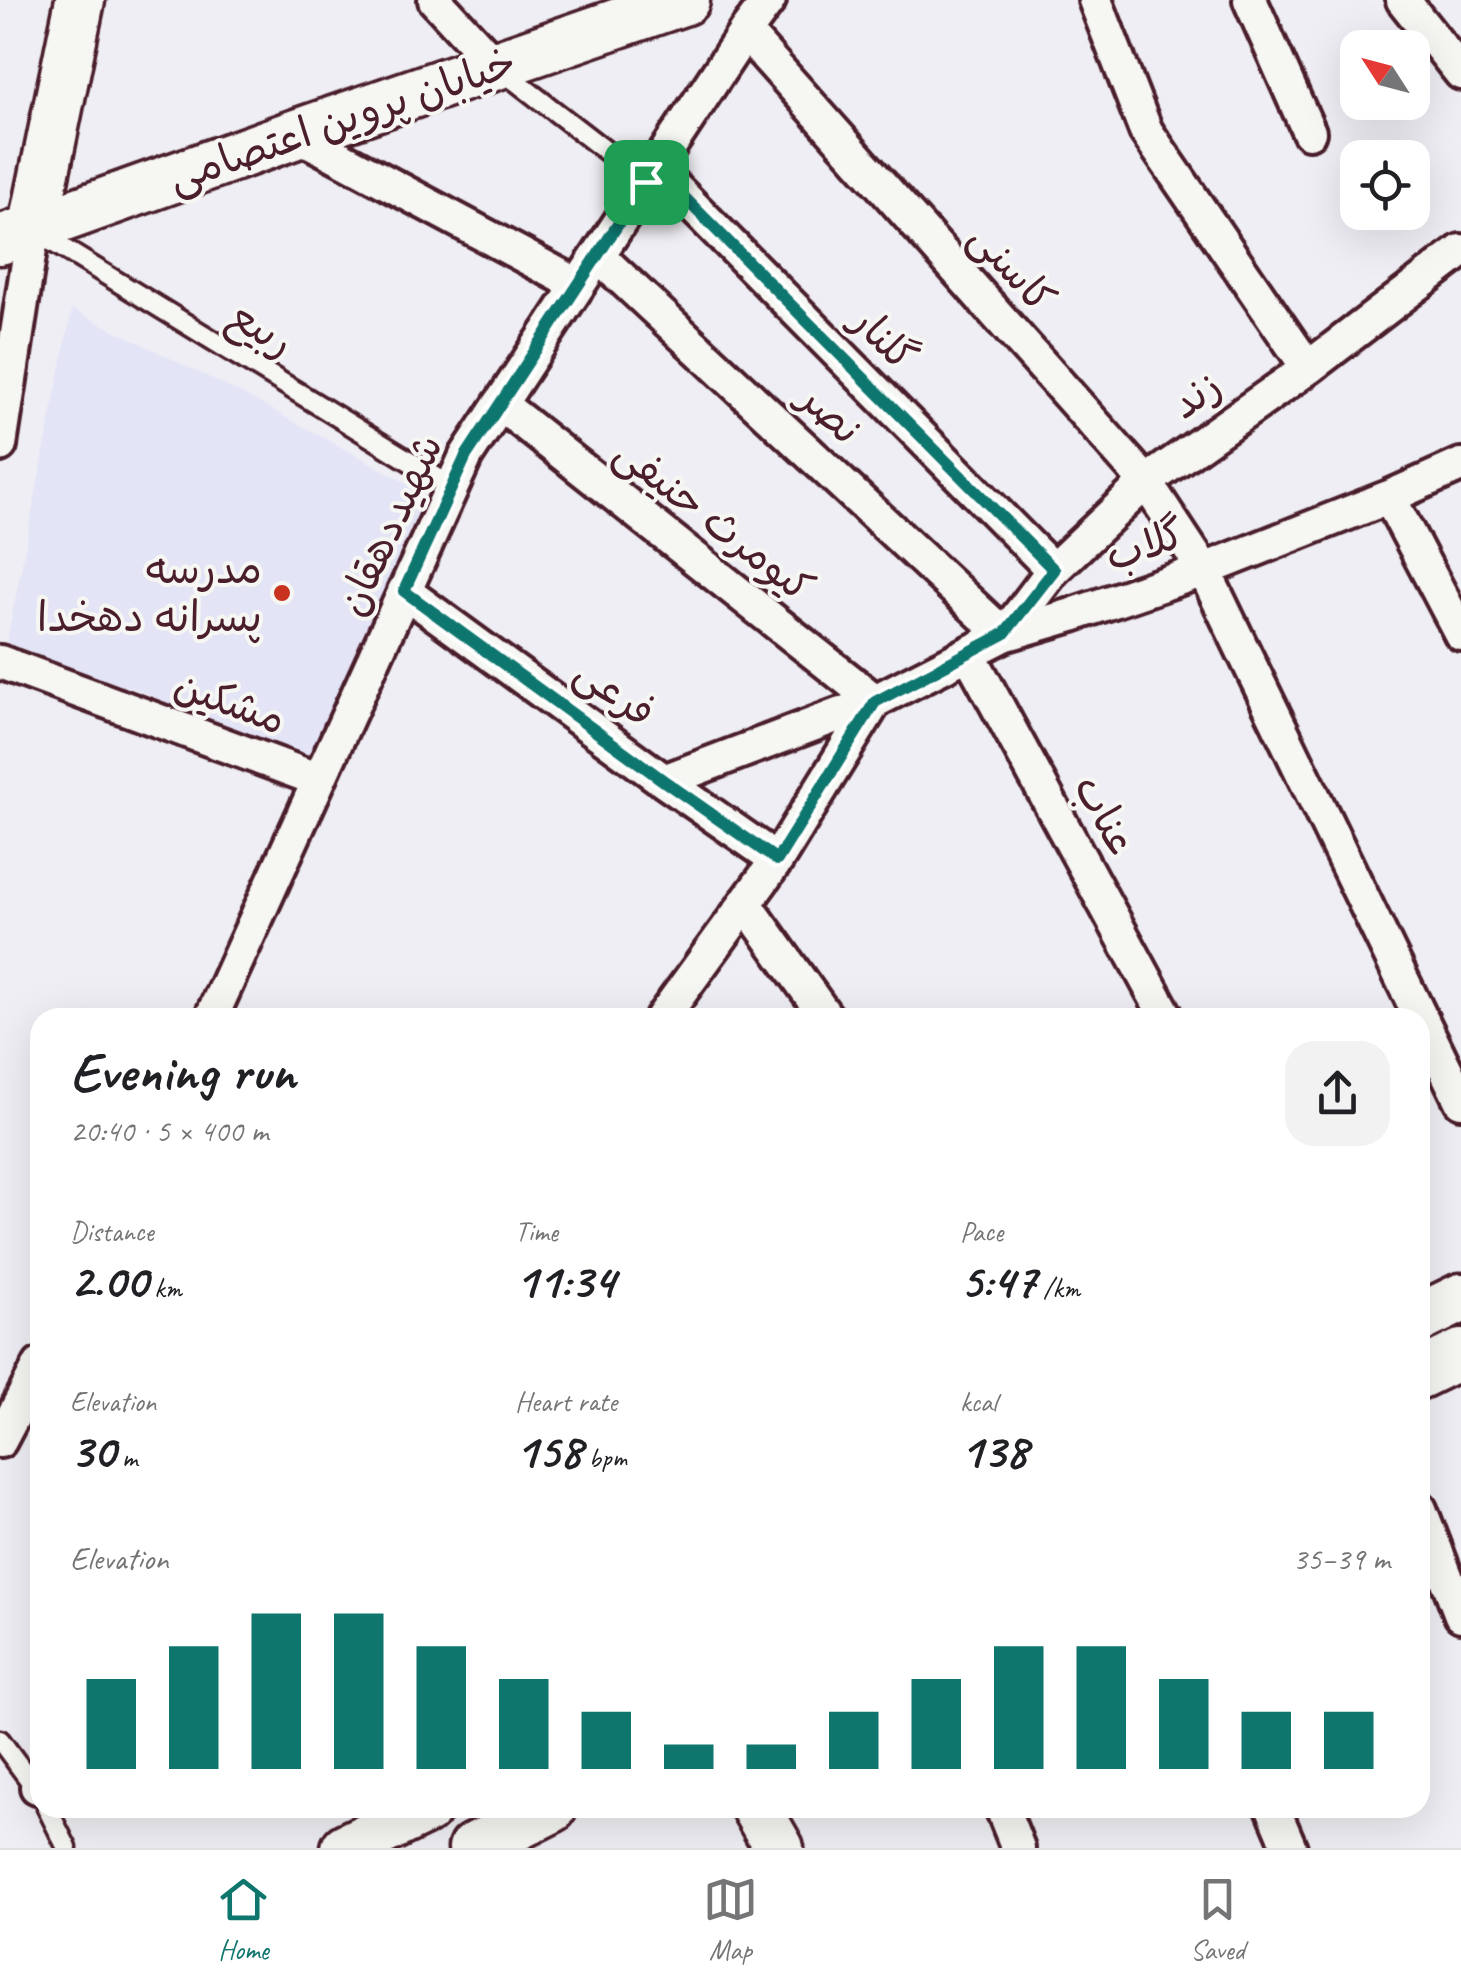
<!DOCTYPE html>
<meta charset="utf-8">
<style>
body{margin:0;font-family:Caveat,"Playpen Sans Arabic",sans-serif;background:#f2f2f2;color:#202124;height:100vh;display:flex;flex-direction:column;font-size:38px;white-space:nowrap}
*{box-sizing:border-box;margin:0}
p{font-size:32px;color:#757577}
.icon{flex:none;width:55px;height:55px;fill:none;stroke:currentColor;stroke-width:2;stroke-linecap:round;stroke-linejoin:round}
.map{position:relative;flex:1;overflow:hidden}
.sheet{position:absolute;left:30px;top:1008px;width:1400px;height:810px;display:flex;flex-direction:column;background:#fff;border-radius:30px;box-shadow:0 10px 40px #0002}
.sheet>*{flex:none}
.needle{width:65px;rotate:306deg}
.controls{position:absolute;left:1340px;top:30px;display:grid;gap:20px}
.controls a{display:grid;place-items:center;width:90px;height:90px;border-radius:20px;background:#fff;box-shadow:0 10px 40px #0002;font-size:50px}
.pin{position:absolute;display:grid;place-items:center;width:85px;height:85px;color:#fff;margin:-42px;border-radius:20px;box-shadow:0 5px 15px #0006}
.round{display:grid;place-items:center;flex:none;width:105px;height:105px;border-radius:30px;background:#f2f2f2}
.head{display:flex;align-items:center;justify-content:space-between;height:170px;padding:0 40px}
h1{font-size:55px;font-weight:700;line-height:75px}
.metrics{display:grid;grid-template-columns:repeat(3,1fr);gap:15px;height:170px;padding:10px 40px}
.metrics div{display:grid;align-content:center}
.metrics b{font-size:50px;font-weight:700}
.metrics small{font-size:28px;font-weight:400}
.metrics p{font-size:28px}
.chart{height:280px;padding:20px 40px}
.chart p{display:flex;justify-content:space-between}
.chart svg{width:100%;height:180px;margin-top:10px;stroke:#0f766e;stroke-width:6}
.dock{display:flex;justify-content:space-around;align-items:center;height:140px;border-top:2px solid #e0e0e0;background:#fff;font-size:28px;color:#757577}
.dock a{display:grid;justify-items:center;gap:5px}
.dock .selected{color:#0f766e}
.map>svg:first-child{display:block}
</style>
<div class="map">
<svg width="1461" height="1848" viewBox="0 0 1461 1848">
<rect width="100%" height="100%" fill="#eeeef4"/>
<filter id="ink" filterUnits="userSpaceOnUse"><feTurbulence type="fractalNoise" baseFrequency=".01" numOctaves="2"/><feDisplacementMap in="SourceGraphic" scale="20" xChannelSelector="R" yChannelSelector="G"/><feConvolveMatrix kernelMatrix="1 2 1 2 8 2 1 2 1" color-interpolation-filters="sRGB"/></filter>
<g filter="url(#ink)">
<!-- built -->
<path fill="#e4e4f7" d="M72,309L254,400L433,497L307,765L136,689L5,651Z"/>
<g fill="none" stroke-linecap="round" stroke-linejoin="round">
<!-- lane casing -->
<g stroke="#4a1f2b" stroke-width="25">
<path id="lane" d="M500,69L646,182
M38,233L452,487
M0,1740L40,1794
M47,1808L67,1848"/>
</g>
<!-- street casing -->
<g stroke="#4a1f2b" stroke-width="40">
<path id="street" d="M435,0L496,66
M1095,0L1146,131L1308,368
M1250,0L1309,132
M1403,0L1461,73
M745,32L1146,482L1204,570L1461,1101
M296,134L578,285
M655,168L1053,570
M598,256L1004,635
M500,404L875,701
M0,445L33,230
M1389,497L1461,634
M404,591L664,781L777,860
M1004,635L1053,570L1146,482L1308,368L1461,251
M969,654L1167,1018
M0,662L319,780
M664,781L875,701L1004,635L1072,615L1204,570L1389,497L1461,465
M745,903L827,1018
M211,1018L466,456L745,32L769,0
M662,1018L777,860L875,701
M0,1441L40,1365
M1420,1509L1461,1615
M37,1787L40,1784
M1002,1808L1018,1848
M1273,1808L1290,1848"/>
</g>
<!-- secondary casing -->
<g stroke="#4a1f2b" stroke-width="55">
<path id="secondary" d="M33,230L80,0
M0,240L296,134L685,0
M1420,1318L1461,1298
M1420,1374L1461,1354
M756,1808L779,1848
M346,1848L428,1808
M473,1848L552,1808"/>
</g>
<!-- lane -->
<use href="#lane" stroke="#f6f6f2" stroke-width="18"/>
<!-- street -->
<use href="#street" stroke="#f6f6f2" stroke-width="32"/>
<!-- secondary -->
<use href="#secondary" stroke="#f6f6f2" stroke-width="48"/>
</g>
</g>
<g fill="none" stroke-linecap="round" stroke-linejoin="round" filter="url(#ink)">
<!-- route casing -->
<g stroke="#fff" stroke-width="20">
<path id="route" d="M655,168L1054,570L1004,634L875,702L777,860L664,781L404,591L466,456Z"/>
</g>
<!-- route -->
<use href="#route" stroke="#0f766e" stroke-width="12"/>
</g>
<!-- markers -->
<circle fill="#c8321e" stroke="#f6f6f2" stroke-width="4" cx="282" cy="593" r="10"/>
<g text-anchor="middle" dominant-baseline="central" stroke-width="8" stroke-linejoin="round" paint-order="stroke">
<!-- street labels -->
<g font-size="42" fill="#4a1f2b" stroke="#f6f6f2">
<text transform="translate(342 120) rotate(-19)">خیابان پروین اعتصامی</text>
<text transform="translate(1012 268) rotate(48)">کاسنی</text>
<text transform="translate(261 329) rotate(32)">ربیع</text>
<text transform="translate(884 339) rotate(45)">گلنار</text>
<text transform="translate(1196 395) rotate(-35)">زند</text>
<text transform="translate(830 414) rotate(43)">نصر</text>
<text transform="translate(714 520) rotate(38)">کیومرث حنیفی</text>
<text transform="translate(390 525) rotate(-65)">شهیددهقان</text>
<text transform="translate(1145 545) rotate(-19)">گلاب</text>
<text transform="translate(615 692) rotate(36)">فرعی</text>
<text transform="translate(230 702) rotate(20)">مشکین</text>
<text transform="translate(1105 815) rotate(61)">عناب</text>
</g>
<!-- poi labels -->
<g font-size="42" fill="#4a1f2b" stroke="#f6f6f2" text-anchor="end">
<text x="262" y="569">مدرسه<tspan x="262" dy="48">پسرانه دهخدا</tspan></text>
</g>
</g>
</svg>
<div class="controls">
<a><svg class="needle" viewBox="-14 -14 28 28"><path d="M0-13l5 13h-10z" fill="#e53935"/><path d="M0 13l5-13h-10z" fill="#757577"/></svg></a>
<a><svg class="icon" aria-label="locate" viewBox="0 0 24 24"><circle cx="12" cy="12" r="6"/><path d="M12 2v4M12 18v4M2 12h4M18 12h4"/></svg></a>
</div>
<div class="pin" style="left:646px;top:182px;background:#1e9e55"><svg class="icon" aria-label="arrive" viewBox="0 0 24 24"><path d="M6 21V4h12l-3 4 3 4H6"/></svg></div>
<section class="sheet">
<div class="head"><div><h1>Evening run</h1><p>20:40 · 5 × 400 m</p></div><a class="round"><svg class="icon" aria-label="share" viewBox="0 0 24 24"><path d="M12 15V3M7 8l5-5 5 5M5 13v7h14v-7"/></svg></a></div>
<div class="metrics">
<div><p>Distance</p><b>2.00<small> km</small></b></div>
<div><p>Time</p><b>11:34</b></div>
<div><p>Pace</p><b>5:47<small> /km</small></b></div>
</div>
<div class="metrics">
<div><p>Elevation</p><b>30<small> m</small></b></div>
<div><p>Heart rate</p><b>158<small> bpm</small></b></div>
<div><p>kcal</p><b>138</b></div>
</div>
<div class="chart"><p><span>Elevation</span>35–39 m</p>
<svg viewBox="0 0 160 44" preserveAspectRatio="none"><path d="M5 44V22M15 44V14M25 44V6M35 44V6M45 44V14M55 44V22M65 44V30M75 44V38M85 44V38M95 44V30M105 44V22M115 44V14M125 44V14M135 44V22M145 44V30M155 44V30"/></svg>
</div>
</section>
</div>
<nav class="dock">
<a class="selected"><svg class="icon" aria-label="home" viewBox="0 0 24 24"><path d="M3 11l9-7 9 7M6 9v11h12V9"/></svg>Home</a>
<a><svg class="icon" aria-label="map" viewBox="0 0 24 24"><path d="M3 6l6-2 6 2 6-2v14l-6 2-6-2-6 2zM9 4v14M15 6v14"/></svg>Map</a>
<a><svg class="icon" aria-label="saved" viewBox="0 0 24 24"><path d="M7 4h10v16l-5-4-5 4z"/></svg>Saved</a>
</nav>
